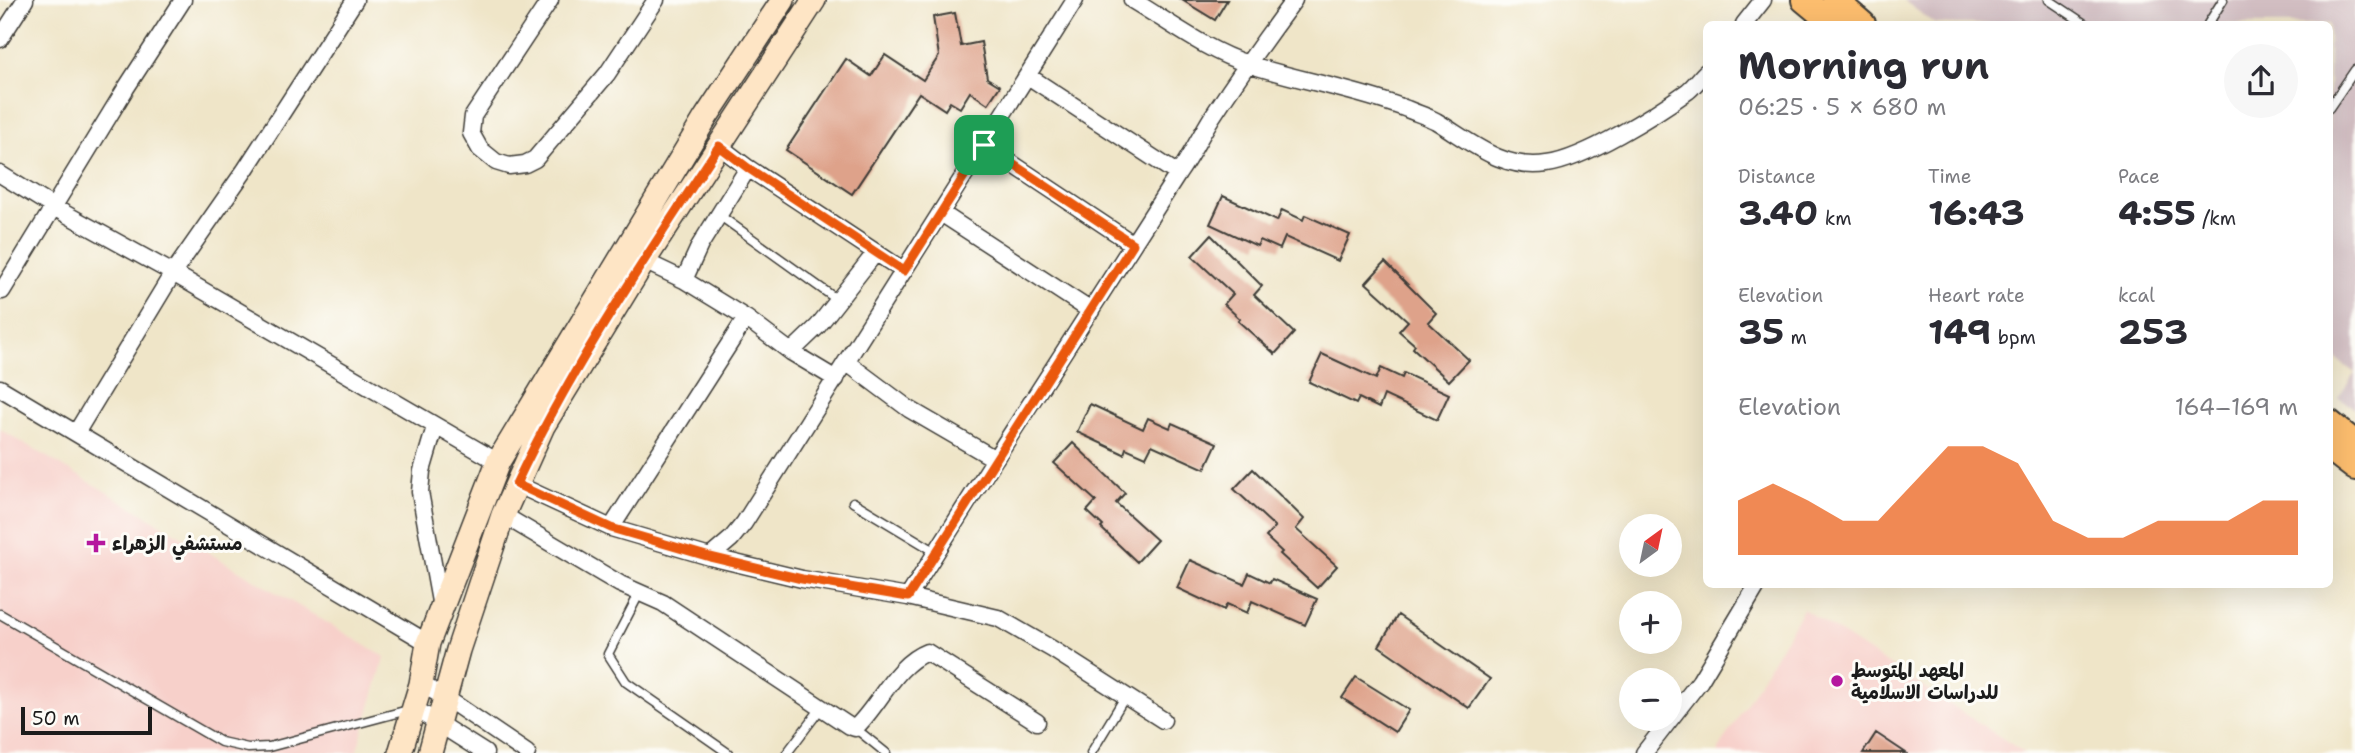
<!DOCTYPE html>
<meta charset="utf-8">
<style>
body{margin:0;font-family:"Shantell Sans","Playpen Sans Arabic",sans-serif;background:#f7f7f7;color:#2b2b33;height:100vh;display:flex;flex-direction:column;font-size:26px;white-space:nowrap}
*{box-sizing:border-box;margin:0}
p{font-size:23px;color:#7c7c81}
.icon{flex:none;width:38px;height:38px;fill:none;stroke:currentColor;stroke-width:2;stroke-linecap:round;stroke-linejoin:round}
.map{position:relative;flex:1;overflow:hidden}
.side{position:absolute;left:1703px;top:21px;width:630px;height:567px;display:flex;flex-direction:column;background:#fff;border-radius:10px;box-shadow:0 7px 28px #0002}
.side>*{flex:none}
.needle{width:46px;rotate:33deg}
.controls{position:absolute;left:1619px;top:514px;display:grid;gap:14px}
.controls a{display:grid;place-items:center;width:63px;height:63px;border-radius:50%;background:#fff;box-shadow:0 7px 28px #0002;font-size:35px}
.scale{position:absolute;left:21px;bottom:18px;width:131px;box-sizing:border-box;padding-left:7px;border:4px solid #1c1c1c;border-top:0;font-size:19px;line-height:24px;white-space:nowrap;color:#1c1c1c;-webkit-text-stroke:5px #fdfcf7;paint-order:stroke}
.pin{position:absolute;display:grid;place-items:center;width:60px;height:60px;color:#fff;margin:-30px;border-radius:14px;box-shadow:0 4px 10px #0006}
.round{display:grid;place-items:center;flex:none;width:74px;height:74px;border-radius:37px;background:#f7f7f7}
.overview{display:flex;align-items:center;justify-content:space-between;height:119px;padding:0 35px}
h1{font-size:38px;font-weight:700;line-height:52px}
.figures{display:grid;grid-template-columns:repeat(3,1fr);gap:10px;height:119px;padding:7px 35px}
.figures div{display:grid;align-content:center}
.figures b{font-size:35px;font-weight:700}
.figures small{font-size:19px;font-weight:400}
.figures p{font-size:19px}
.chart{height:196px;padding:14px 35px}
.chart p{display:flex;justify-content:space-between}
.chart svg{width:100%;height:126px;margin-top:7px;fill:#ea580c;opacity:.7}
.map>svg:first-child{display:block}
</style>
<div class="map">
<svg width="2355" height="753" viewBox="0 0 2355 753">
<rect width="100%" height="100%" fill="#fdfcf7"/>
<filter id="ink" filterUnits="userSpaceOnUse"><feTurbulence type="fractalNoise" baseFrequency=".0143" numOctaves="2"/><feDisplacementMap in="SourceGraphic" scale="14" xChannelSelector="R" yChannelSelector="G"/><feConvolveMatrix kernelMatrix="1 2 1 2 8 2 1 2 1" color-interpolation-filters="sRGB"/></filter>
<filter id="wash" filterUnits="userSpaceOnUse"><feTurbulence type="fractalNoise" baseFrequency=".00686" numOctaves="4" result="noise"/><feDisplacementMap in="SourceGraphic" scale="28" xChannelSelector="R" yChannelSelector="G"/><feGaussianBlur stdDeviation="1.57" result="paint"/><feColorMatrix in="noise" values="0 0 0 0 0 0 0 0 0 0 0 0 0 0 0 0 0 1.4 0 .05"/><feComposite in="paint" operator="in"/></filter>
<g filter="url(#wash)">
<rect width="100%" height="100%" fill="#efe5c8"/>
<!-- built -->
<path fill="#f7d0ca" d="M0,429L385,657L356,753H0Z
M1803,609L2025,753H1717Z"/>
<!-- industrial -->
<path fill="#d2bec2" d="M1903,0H2355V408L2338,398L2355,373L2329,354V24H1935Z"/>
<g id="blocks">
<!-- building -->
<path fill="#dea28a" d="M1182,0H1227L1215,20Z
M955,13L961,46L981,42L987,78L1000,86L988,104L970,92L960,108L950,102L945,110L919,93L852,194L786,150L846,59L871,76L885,55L923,80L939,56L933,17Z
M1223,196L1277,221L1282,210L1303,220L1305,215L1350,235L1338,261L1285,237L1280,249L1260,240L1257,246L1210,224Z
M1211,235L1262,286L1254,295L1294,333L1275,354L1238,321L1240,319L1224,304L1233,294L1192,256Z
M1385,262L1436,313L1428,322L1469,360L1449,381L1413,348L1415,345L1399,331L1408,321L1366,283Z
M1322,354L1376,379L1381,368L1402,378L1404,373L1449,394L1437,420L1384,395L1379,408L1359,398L1356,404L1309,382Z
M1090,404L1143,429L1148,418L1170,428L1172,423L1217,443L1205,469L1152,445L1146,457L1126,448L1124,454L1077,432Z
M1073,443L1125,493L1116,503L1157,540L1137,562L1101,528L1103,526L1087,511L1096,501L1054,463Z
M1253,469L1304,519L1296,529L1337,566L1317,588L1280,554L1282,552L1266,537L1275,527L1234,489Z
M1190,560L1244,584L1249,573L1270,583L1272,579L1317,599L1305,625L1252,601L1247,613L1227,604L1224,610L1177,588Z
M1398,615L1490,679L1469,708L1379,646Z
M1356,677L1409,710L1395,732L1342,698Z
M1876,733L1906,753H1863Z"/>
</g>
</g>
<g filter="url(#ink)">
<use href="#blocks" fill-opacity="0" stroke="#3c3a36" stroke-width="2"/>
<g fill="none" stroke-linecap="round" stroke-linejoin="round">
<!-- lane casing -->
<g stroke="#3c3a36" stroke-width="11">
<path id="lane" d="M2049,0L2085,24
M2208,24L2223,0
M2329,108L2355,70
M719,215L839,301
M853,502L936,552
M640,592L608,654L626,682L728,753
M0,614L221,742L248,748L269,747L408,710
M855,728L886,753
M787,753L821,708
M1091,753L1125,697"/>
</g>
<!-- street casing -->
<g stroke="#3c3a36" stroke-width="19">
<path id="street" d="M550,0L473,116L471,133L480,149L496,162L509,166L525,164L535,159L607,74L656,0
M1132,0C1169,22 1207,51 1248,64C1300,81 1355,89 1407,109C1416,113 1427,116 1436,121C1471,142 1503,171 1547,164C1585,159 1656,114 1688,91C1694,86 1700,78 1706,72
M1744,24L1763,0
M0,39L25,0
M1028,76L1178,174C1191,156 1200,136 1212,117C1238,77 1265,39 1294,0
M984,145L1133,244
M719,146L748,168L904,271
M748,168L700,245L684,280L746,318L791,352L818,326L876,252
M0,174L55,208L173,273L498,462
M941,213L1091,311
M644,261L684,280
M2,291L126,88L183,0
M791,352L836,379
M846,362L909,409L995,459L908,597
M0,388L428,643
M435,427L422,471L420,492L441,607
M76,433L173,273L245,170L355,0
M995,459L1178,174
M516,484L611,528L710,557L802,579L908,597L998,618L1052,649L1163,720
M503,515L620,584L663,603L849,726L855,728C879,706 895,664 927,652L1037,722
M611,528L746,318
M710,557L731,539L744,523L1075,0
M421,684L446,698L527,753
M414,708L485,753
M1644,753L1700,681L1758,584"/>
</g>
<!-- secondary casing -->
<g stroke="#3c3a36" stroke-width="26">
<path id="secondary" d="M400,753L421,684L428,643L498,462L706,117L783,0
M430,753L458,650L503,515L543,426L644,261L814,0"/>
</g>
<!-- primary casing -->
<g stroke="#3c3a36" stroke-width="28">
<path id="primary" d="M1804,0L1833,24
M1835,0L1863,24
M2329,422L2355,443
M2329,448L2355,468"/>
</g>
<!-- lane -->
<use href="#lane" stroke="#fff" stroke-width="8"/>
<!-- street -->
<use href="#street" stroke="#fff" stroke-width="16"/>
<!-- secondary -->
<use href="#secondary" stroke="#fee5c5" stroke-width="23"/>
<!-- primary -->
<use href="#primary" stroke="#fcbd6e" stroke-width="24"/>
</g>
</g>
<g fill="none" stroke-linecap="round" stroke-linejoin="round" filter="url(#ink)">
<!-- route casing -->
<g stroke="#fff" stroke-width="14">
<path id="route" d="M984,145L1133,244L908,597L802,579L710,557L611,528L516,484C572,365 647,256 719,146L748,168L904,271Z"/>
</g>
<!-- route -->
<use href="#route" stroke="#ea580c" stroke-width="9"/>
</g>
<!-- markers -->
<g fill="#b5179e" stroke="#fdfcf7" stroke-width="2.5">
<path d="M92.5 532.5h7v7h7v7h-7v7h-7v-7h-7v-7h7z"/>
<circle cx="1837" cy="681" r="7"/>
</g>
<g text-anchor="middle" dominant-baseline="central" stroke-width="6" stroke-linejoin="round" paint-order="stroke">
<!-- poi labels -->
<g font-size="19" font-weight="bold" fill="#1c1c1c" stroke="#fdfcf7" text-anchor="start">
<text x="112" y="543">مستشفي الزهراء</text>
<text x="1851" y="670">المعهد المتوسط<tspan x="1851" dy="22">للدراسات الاسلامية</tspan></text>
</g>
</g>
</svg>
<div class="controls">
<a><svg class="needle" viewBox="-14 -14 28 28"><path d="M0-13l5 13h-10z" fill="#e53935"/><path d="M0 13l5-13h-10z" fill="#7c7c81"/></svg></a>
<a>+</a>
<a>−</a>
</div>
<div class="scale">50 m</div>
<div class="pin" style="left:984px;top:145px;background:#1e9e55"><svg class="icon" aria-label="arrive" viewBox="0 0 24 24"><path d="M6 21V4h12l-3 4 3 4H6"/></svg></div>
<section class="side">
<div class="overview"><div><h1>Morning run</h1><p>06:25 · 5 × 680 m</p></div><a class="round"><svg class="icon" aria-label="share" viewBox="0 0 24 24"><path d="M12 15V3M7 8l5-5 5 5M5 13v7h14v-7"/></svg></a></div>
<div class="figures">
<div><p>Distance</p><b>3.40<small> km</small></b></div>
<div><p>Time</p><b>16:43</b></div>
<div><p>Pace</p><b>4:55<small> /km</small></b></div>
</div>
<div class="figures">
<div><p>Elevation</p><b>35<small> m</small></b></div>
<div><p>Heart rate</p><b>149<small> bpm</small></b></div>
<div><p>kcal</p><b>253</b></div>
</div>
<div class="chart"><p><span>Elevation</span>164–169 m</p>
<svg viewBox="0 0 160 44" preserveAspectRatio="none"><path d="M0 44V25L10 19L20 25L30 32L40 32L50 19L60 6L70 6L80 12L90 32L100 38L110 38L120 32L130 32L140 32L150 25L160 25V44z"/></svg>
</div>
</section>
</div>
